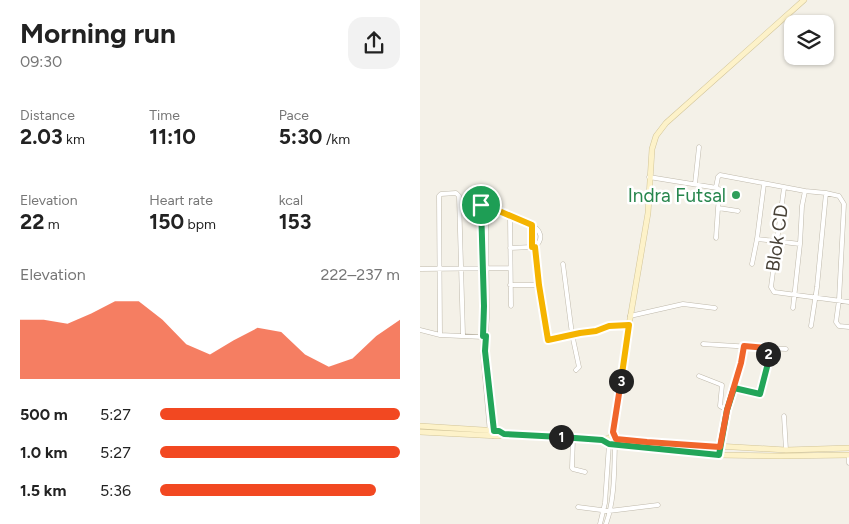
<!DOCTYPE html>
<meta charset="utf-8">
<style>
body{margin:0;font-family:Figtree,sans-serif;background:#f2f2f2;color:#222;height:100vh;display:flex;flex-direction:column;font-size:19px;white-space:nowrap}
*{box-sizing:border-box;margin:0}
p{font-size:16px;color:#767676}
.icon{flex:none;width:28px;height:28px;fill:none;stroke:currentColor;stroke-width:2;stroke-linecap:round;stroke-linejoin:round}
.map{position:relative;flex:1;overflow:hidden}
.details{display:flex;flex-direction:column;background:#fff;width:420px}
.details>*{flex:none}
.fabs{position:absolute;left:364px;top:15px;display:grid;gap:10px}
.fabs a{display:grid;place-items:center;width:50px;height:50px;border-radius:10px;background:#fff;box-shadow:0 1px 4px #0004;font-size:25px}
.pin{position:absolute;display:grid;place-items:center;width:42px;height:42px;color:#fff;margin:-21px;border:2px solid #fff;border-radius:50%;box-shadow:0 1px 5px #0007}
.km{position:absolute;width:25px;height:25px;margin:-12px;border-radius:50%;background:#222;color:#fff;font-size:14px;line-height:25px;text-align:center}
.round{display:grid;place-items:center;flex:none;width:52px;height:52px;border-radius:15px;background:#f2f2f2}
.overview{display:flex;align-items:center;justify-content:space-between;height:85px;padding:0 20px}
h1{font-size:28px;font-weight:700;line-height:38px}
.stats{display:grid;grid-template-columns:repeat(3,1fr);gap:8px;height:85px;padding:5px 20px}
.stats div{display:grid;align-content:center}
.stats b{font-size:21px;font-weight:700}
.stats small{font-size:14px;font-weight:400}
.stats p{font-size:14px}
.chart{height:140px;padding:10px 20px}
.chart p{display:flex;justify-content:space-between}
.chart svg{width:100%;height:90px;margin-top:5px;fill:#f24821;opacity:.7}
ul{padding:0 20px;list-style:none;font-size:16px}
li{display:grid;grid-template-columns:80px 60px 1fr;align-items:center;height:38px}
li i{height:12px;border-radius:6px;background:#f24821}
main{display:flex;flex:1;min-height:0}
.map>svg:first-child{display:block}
</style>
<main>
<section class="details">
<div class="overview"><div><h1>Morning run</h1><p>09:30</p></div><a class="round"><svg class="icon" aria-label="share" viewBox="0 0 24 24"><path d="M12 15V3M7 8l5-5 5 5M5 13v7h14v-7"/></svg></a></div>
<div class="stats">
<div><p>Distance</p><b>2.03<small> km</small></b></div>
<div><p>Time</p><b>11:10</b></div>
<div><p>Pace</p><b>5:30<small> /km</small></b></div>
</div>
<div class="stats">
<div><p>Elevation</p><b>22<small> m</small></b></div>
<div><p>Heart rate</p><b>150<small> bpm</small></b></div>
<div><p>kcal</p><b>153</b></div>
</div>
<div class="chart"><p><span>Elevation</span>222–237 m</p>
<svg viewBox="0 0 160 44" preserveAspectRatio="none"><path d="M0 44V15L10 15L20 17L30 12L40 6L50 6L60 15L70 27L80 32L90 25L100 19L110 21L120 32L130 38L140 34L150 23L160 15V44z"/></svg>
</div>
<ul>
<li><b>500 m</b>5:27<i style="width:100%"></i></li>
<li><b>1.0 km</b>5:27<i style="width:100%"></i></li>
<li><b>1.5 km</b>5:36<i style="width:90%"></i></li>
</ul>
</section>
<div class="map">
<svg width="429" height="524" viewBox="0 0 429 524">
<rect width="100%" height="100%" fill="#f4f1e8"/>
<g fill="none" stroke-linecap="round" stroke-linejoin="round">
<!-- street casing -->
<g stroke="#bfb9ab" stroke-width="5">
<path id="street" d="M229,177L297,188L300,190L298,208L318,211
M275,184L279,147
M296,187L298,177L300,175L385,191L382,206L380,244L373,308
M364,188L351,287L354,292L429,302
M385,191L406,193L397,287L391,326
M406,193L419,196L424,204L419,300L416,322L419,326L429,327
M90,216L91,306
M112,225C121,231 124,238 115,247
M296,238L298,208
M337,239L380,244
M90,248L112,247
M143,264L152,334L159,367L156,370
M332,264L337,239L344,184
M0,269L90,268
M90,285H119
M210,316L263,304L295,308
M0,330L20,335L63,337
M20,335L19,196L21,194L36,193L39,196L43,335
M65,341L67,318L66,206
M283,344L347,348L348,363L340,394L314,388
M347,348L366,349
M67,366L74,431L73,436
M279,376L302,385L300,406L307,410
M364,416L366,450
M70,433L63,355L64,306L61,205L79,211L112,225V247H115L119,285L128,340L160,333L176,331L189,325H209
M153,438L152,468L153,469L165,472
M299,455L307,410L321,363L324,346
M429,455V463
M158,507L189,511L238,505
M180,524L185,503L189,444
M186,524C195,499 194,470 195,445"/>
</g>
<!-- secondary casing -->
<g stroke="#d2c599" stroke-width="6">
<path id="secondary" d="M0,426L79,431L84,434
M0,432L79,436L84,434H107L182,440L190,438L227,442L366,450L429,448
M187,443L299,455L361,456L429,455
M189,444L190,438L193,432L209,325L228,213L232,149L236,136L246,123L384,0"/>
</g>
<!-- street -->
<use href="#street" stroke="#fff" stroke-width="4"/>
<!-- secondary -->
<use href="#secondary" stroke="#fdf2c9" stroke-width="5"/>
</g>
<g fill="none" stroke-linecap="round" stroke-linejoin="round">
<!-- split-1 casing -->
<g stroke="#fff" stroke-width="10">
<path id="split-1" d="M61,205L64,306L63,336H66L65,351L74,431H79L84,434L141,437"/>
</g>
<!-- split-2 casing -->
<g stroke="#fff" stroke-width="10">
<path id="split-2" d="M141,437L182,440L189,444L299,455L307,410L314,388L340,394L348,363V354"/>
</g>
<!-- split-3 casing -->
<g stroke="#fff" stroke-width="10">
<path id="split-3" d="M201,381L193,432L196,439L227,442L300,447L307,410L321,363L324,346L347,348L348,354"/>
</g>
<!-- split-4 casing -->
<g stroke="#fff" stroke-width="10">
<path id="split-4" d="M61,205L79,211L112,225V247H115L119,285L128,340L160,333L176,331L189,326L209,325L201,381"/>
</g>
<!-- split-1 -->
<use href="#split-1" stroke="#22a559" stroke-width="6"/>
<!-- split-2 -->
<use href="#split-2" stroke="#22a559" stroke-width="6"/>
<!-- split-3 -->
<use href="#split-3" stroke="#f0652b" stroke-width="6"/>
<!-- split-4 -->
<use href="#split-4" stroke="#f5b400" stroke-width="6"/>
</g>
<!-- markers -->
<circle fill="#2e9e5b" stroke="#fff" stroke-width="2" cx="316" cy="195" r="5"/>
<g text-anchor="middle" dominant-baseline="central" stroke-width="5" stroke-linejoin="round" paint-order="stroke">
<!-- leisure labels -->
<g font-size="19" fill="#27864d" stroke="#fff" text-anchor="end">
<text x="306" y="195">Indra Futsal</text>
</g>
<!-- street labels -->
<g font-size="19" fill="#474137" stroke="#fff">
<text transform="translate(357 238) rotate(-82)">Blok CD</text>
</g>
</g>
</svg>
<div class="fabs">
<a><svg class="icon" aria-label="layers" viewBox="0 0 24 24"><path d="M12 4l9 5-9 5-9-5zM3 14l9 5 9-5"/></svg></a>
</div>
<div class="pin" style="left:61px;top:205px;background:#1e9e55"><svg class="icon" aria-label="arrive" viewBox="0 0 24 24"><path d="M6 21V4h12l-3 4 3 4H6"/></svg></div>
<b class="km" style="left:141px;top:437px">1</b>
<b class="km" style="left:348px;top:354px">2</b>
<b class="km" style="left:201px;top:381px">3</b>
</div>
</main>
